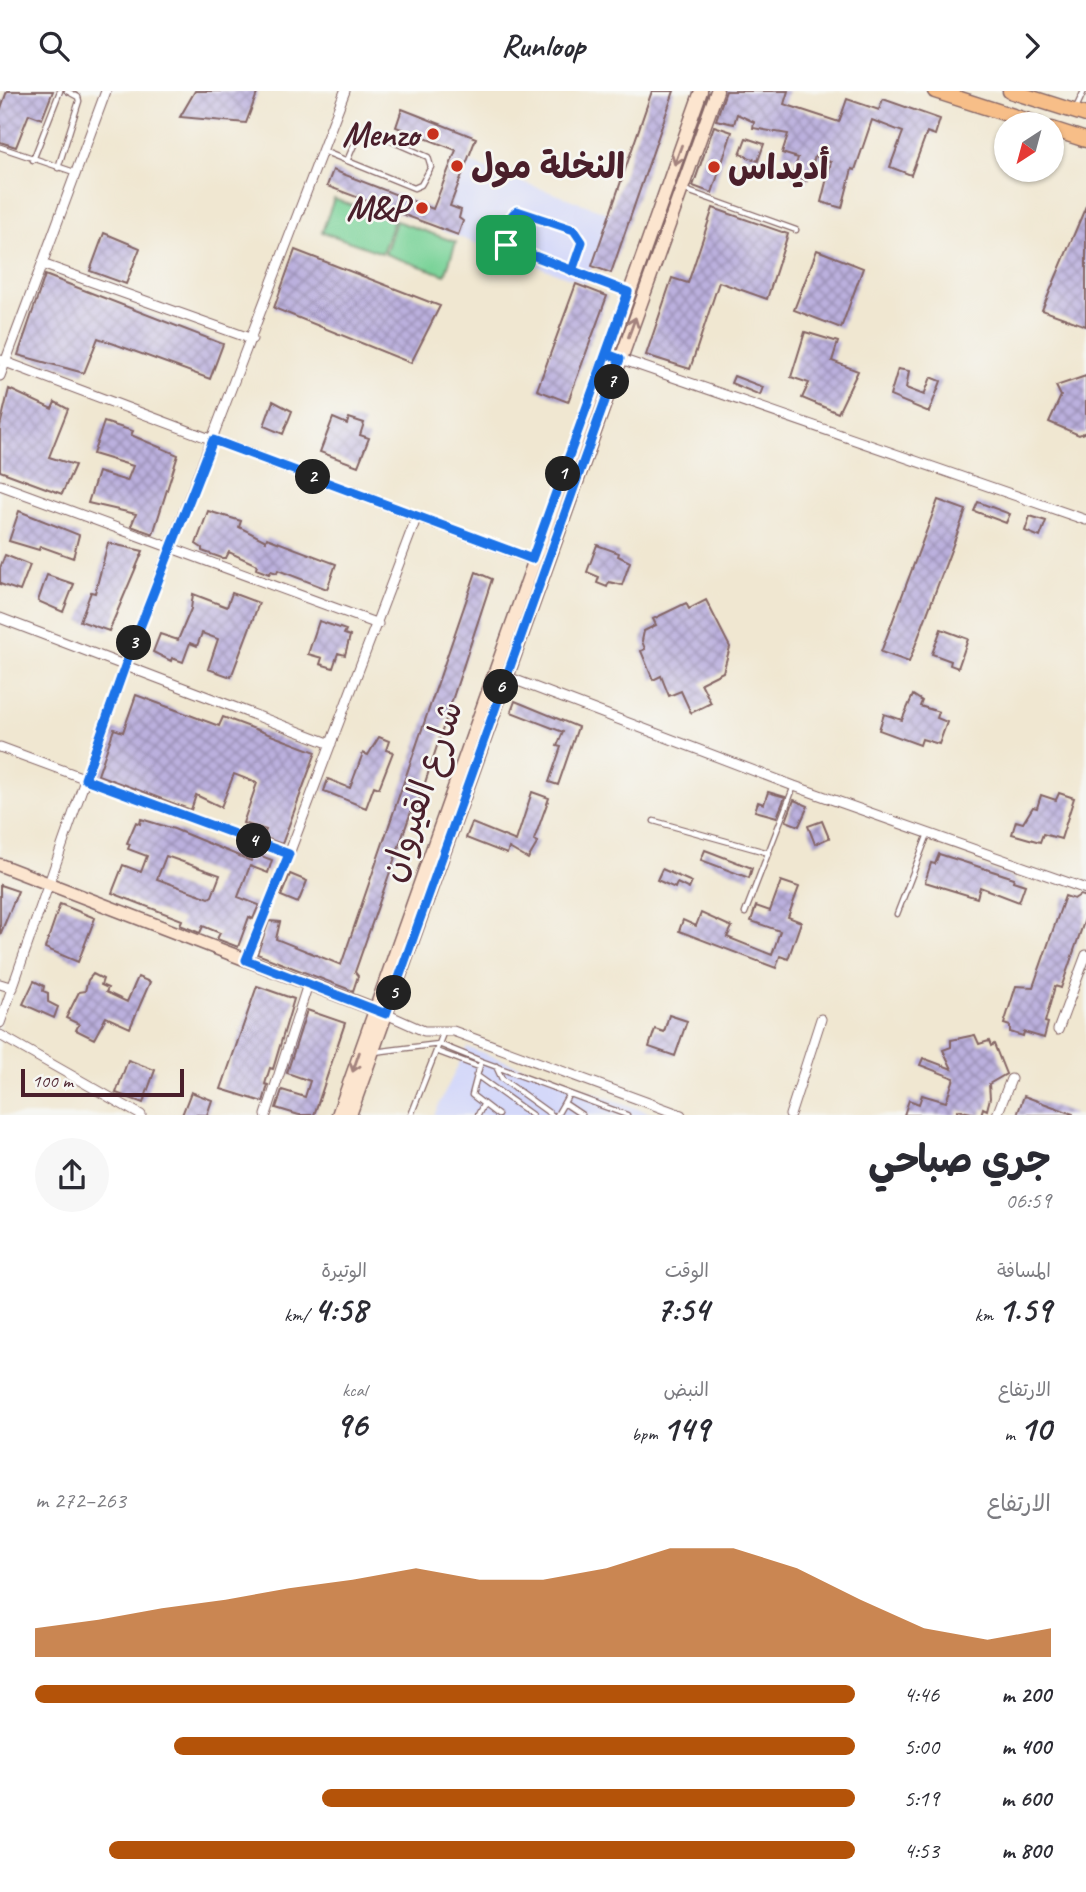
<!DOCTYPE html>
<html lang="ar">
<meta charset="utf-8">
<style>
body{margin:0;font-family:Caveat,"Playpen Sans Arabic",sans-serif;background:#f7f7f7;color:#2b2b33;direction:rtl;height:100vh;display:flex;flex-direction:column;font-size:26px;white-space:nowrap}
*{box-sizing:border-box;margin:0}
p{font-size:23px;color:#7c7c81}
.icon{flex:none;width:38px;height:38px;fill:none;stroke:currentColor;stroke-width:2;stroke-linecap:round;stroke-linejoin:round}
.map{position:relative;height:1024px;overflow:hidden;direction:ltr}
.side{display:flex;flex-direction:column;background:#fff;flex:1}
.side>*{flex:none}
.needle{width:46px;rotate:216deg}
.tools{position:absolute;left:994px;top:21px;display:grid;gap:14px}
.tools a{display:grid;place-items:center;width:70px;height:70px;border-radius:50%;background:#fff;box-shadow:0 2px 5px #0004;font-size:35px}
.scale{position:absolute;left:21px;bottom:18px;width:163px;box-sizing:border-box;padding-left:7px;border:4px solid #4a1f2b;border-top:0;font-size:19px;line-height:24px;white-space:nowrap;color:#4a1f2b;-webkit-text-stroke:5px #f6f6f2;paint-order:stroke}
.pin{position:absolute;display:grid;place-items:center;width:60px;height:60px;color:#fff;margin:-30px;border-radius:14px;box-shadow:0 4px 10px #0006}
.km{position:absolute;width:35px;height:35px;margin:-18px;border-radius:50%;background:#222;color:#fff;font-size:19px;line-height:35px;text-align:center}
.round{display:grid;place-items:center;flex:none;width:74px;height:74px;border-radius:37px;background:#f7f7f7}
.summary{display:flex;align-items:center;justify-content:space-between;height:119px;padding:0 35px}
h1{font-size:38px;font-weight:700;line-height:52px}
.stats{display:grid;grid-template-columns:repeat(3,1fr);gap:10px;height:119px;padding:7px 35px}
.stats div{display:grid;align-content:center}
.stats b{font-size:35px;font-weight:700}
.stats small{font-size:19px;font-weight:400}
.stats p{font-size:19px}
.chart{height:196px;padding:14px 35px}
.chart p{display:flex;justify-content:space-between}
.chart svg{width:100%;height:126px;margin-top:7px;fill:#b45309;opacity:.7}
ul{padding:0 35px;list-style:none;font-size:23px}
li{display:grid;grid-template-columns:112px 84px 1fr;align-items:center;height:52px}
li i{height:18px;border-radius:9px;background:#b45309}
header{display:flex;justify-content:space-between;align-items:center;height:91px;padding:0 35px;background:#fff;font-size:32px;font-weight:700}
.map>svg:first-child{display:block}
</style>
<header><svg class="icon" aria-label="forward" viewBox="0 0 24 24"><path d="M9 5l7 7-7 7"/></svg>Runloop<svg class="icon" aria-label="search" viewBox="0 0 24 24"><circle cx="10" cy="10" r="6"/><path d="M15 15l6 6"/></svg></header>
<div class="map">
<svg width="1086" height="1024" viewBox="0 0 1086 1024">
<defs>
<pattern id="building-cross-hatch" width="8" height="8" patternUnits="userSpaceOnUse" patternTransform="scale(1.75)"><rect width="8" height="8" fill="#bbb0de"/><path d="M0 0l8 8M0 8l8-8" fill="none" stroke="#9a8fb4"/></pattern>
</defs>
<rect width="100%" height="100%" fill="#f6f6f2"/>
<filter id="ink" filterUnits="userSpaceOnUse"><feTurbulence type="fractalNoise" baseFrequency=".0143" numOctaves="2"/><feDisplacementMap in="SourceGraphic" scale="14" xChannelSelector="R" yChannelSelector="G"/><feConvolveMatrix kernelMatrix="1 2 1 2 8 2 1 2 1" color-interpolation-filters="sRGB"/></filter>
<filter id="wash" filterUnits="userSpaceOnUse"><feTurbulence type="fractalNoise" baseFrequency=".00686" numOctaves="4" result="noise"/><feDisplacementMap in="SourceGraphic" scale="28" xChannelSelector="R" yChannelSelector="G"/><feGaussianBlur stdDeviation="1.57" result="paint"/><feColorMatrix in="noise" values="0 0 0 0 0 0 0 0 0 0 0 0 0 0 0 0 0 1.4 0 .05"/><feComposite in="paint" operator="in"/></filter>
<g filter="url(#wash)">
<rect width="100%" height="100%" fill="#f0e7d1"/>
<!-- built -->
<path fill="#d4d8f9" d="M467,71L611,123L586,193L440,139Z
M467,956L655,1024H434Z"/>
<!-- garden -->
<path fill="#7ad399" stroke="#627962" stroke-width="2" d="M334,108L394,129L382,162L322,141Z
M396,130L456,151L445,184L385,163Z"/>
<g id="blocks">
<!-- building -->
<path fill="url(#building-cross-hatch)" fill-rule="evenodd" d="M7,0H53L42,28L29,23L16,56L0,51V20Z
M195,0H258L246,32L180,26Z
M652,0H674L611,182L592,175Z
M726,0H788L784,13L839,31L847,8L879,19L883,8L940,28L935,44L927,41L911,84L890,76L903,41L872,29L855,79L852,78L842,117L821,111L831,71L815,65L807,90L792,86L798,67L782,62L788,43L753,37L754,31L737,23L734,33L716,29Z
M402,18L476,47L450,115L461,119L459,127L463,130L458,144L327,95L333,79L433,118L456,59L396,36Z
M714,35L732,41L712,102L693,95Z
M746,47L764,53L758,70L740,63Z
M1086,115V235L1042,219Z
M713,117L788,143L767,208L719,191L690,278L646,264L672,187L688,192Z
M104,142L140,157L126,193L90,180Z
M295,159L440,215L411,272L274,217Z
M817,159L863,177L841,237L794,219Z
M45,184L223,253L210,288L98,247L84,282L18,264Z
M576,193L607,205L568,311L537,299Z
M805,241L838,251L832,270L858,280L838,322L802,307L809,292L791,286Z
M898,278L909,280L906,297L924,304L931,286L941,290L929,321L890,305Z
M734,285L763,296L760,304L731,292Z
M1086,285V341L1079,344L1049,331L1061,305L1056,295Z
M9,298L52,318L55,311L68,318L49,366L75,374L62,403L0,380V335Z
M273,310L292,320L283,343L264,335Z
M333,327L347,333L349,327L364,332L360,344L369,347L358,375L320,361Z
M104,331L133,340L131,344L178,364L153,443L131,435L136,423L88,412L98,381L127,390L133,375L93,363Z
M938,409L966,419L909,571L881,561Z
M978,411L1010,423L1006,432L974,420Z
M19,420L79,444L73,467L40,455L39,459L9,450Z
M208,420L241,430L239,436L266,450L267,447L336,473L327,498L278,479L277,482L271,480L269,483L256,478L257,474L229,461L226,467H222L202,460V457L196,453Z
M1030,425L1046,430L1040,446L1025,440Z
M108,452L143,460L109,540L80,530L91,501L95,502Z
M597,454L619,462L618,465L630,471L622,494L609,491L607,496L597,492L599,486L587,481Z
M5,464L30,474L20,500L0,493V477Z
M476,481L492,488L416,719L412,718L355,881L358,885L353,900L257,863L269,830L280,831L276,848L341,874Z
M47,484L74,493L63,521L38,510Z
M232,502L259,512L231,586L208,578L218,548L202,542L197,555L190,552L183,571L172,567L171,570L153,561L160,543L178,549L191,518L193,503L227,516Z
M706,509L730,556L723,581L701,592L711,612L691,622L681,600L669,605L661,585L653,589L641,560L645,558L642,550L644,540L656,534L653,528L686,512L689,518Z
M319,530L346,539L344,543L350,545L345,564L338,562L333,577L320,573L322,567L308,563Z
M941,538L968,548L958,577L950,574L951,570L932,563Z
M136,604L219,635L223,626L316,661L282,753L263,746L266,739L243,732L257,692L234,683L221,716L196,704L191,719L98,684L114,638L123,641Z
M913,604L922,610L920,615L939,621L937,627L947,631L939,653L922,648L920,654L879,639L884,623L902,629Z
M515,610L578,636L558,694L549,691L561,656L557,655L563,641L511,621Z
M379,646L389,650L386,659L393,661L379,697L374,695L366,717L324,700L328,688L350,697L363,662L368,664Z
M532,701L549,707L534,749L538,751L528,768L509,757L507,763L466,747L472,732L516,750Z
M768,701L785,706L777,726L755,720L758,711L764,713Z
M1059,702L1074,707L1061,748L1043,743L1040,751L1012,743L1016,730L1023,732L1033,716L1037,717L1041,704L1056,709Z
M794,709L808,715L799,735L786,730Z
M141,728L174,738L251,770L254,762L272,769L268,782L250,775L238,806L259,814L253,828L249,826L238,856L217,848L220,842L203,835L200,842L180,834L182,829L112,802L123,774L141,781L147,765L128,758L130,753L127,752L136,731L140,733ZM166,765L220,784L212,805L209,807L157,788Z
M822,730L829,747L815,753L808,735Z
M705,759L752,777L749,787L701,769Z
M939,763L1014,787L1013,790L1025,794L1019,811L980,796L977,807L925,791L931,772L935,773Z
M662,778L692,791L689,798L677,792L675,797L657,789Z
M290,783L307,790L298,812L281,805Z
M781,790L799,796L788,826L801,831L788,868L780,865L776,877L679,840L683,829L696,835L701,822L732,836L727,846L772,864L780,840L751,830L756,815L770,820Z
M0,794L18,800L0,844Z
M1080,804L1086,806V825L1061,897L1055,895L1045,931L1048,932L1044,947L1024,941L1023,945L1010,941V935L1004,933L1016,895L1033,896L1065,805L1074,808Z
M60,813L95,827L78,871L45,857Z
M93,883L103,888L101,894L108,897L106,901L127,911L138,886L150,891L130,937L106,926L94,948L76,939L79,933L66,927L79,901L85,900L88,889Z
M34,890L44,895L43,900L48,902V911L58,916L54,927L23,913Z
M257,895L294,908L273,978L270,977L265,993L268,994L263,1011L221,998Z
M307,919L345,932L314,1024H299L276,1017L282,999L305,1006L310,990L287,982Z
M669,924L687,930L675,965L649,956L655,938L664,941Z
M975,944L979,953L989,950L991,955L994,953L1006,983L989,993L990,1007L987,1019L983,1017L981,1024L957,1019V1024H904L909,1009L919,1013L922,1004L946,1011L954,987L920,974L923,967L952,978L943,959L951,956V949Z
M128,969L155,979L143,1012L116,1002Z
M191,1001L212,1009L207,1024H182Z
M1024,1005L1073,1023V1024H1017Z"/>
</g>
</g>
<g filter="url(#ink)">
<use href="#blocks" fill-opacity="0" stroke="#846565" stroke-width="2"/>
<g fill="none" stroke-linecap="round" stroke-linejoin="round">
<!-- service casing -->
<g stroke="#846565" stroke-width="7">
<path id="service" d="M1076,17L1084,0
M0,56L74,81
M323,60L414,97L421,94L431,76L428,66L364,38L360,40L347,70
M33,69L60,0
M58,77L79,10L78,6L67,0
M685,99L796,139
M572,180L581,147L574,139L514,121L504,146L506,154L628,201
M654,730L769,762
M745,822L794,695
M897,823L928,743
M436,960L479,976
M374,961L439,953L481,970
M496,975L502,988L552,1024
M476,984L532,1024
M564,1012L582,1024
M411,1024L444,940
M478,1024L483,1014
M498,1024L472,1004L481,970L627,1024
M557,1024L569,1003"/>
</g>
<!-- minor casing -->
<g stroke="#846565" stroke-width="11">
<path id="minor" d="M42,173L106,0
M618,267L1086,429
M0,269L532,469
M0,285L42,173L252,248
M0,394L378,533
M0,527L331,653
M505,585L794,695L1086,798
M0,656L289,763
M246,869L289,763L417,425
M0,893L13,897
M386,923L424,940H453L681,1024
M0,932L125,575L345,0
M1058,939L1086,864
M0,944L141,1024
M266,1024L308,893
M790,1024L821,928
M997,1024L1011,988"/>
</g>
<!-- secondary casing -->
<g stroke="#846565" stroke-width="15">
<path id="secondary" d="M0,774L382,921
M338,1024L701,0
M350,1024L717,0"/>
</g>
<!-- primary casing -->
<g stroke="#846565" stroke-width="17">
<path id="primary" d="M935,0L1038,33
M1010,0L1086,24
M1052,38L1086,49"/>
</g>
<!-- service -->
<use href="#service" stroke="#fff" stroke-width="4.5"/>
<!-- minor -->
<use href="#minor" stroke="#fff" stroke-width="9"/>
<!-- secondary -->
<use href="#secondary" stroke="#fce5cf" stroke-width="12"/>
<!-- primary -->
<use href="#primary" stroke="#f7be88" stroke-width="14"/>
</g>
<!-- one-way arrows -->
<defs><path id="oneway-shaft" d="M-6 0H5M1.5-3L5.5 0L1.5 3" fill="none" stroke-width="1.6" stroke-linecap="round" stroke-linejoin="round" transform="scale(1.75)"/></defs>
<g stroke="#a3827d">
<use href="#oneway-shaft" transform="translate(678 64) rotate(110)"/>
<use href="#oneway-shaft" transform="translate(632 236) rotate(-70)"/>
<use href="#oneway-shaft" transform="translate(356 971) rotate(109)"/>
</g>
</g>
<g fill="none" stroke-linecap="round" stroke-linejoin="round" filter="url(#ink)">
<!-- route casing -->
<g stroke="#fff" stroke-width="14">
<path id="route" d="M506,154L628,201L532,468L213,349L125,575L85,688L289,763L246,869L386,923L620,268L607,263L628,201L572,180L582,151L574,139L517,120C508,125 502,145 506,154"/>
</g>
<!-- route -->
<use href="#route" stroke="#1a73e8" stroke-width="9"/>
</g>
<!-- markers -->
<g fill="#c8321e" stroke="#f6f6f2" stroke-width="2.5">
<circle cx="433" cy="43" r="7"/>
<circle cx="457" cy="75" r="7"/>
<circle cx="714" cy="76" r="7"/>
<circle cx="422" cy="117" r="7"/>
</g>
<g text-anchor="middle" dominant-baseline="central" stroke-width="5" stroke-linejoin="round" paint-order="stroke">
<!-- poi labels -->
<g font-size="35" font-weight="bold" fill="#4a1f2b" stroke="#f6f6f2" text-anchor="end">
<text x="419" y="43">Menzo</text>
<text x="471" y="75" text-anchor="start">النخلة مول</text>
<text x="728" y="76" text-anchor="start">أديداس</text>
<text x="408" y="117">M&amp;P</text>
</g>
<!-- street labels -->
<g font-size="35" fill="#4a1f2b" stroke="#f6f6f2">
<text transform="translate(421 700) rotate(-71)">شارع القيروان</text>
</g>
</g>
</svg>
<div class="tools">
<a><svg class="needle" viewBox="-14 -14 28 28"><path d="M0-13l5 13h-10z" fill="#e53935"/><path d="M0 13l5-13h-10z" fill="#7c7c81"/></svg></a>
</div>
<div class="scale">100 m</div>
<div class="pin" style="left:506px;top:154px;background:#1e9e55"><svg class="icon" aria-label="arrive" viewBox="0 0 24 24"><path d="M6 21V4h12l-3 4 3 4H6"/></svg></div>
<b class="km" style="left:563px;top:383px">1</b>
<b class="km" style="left:313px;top:386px">2</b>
<b class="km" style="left:134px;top:552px">3</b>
<b class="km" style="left:254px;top:750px">4</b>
<b class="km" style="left:394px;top:902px">5</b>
<b class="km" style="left:501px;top:596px">6</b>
<b class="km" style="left:612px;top:291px">7</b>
</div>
<section class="side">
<div class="summary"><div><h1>جري صباحي</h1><p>06:59</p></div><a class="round"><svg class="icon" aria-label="share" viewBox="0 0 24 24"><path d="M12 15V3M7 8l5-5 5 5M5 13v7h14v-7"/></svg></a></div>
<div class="stats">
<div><p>المسافة</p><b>1.59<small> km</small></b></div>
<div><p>الوقت</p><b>7:54</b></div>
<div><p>الوتيرة</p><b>4:58<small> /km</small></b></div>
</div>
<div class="stats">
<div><p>الارتفاع</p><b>10<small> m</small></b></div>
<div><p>النبض</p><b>149<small> bpm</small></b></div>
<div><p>kcal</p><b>96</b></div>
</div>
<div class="chart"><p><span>الارتفاع</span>263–272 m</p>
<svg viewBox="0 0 160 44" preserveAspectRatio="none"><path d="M0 44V34L10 31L20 27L30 24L40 20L50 17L60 13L70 17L80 17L90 13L100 6L110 6L120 13L130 24L140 34L150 38L160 34V44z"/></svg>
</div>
<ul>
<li><b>200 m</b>4:46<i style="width:100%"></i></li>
<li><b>400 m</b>5:00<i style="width:83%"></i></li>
<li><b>600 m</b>5:19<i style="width:65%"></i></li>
<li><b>800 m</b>4:53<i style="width:91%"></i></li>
</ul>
</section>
